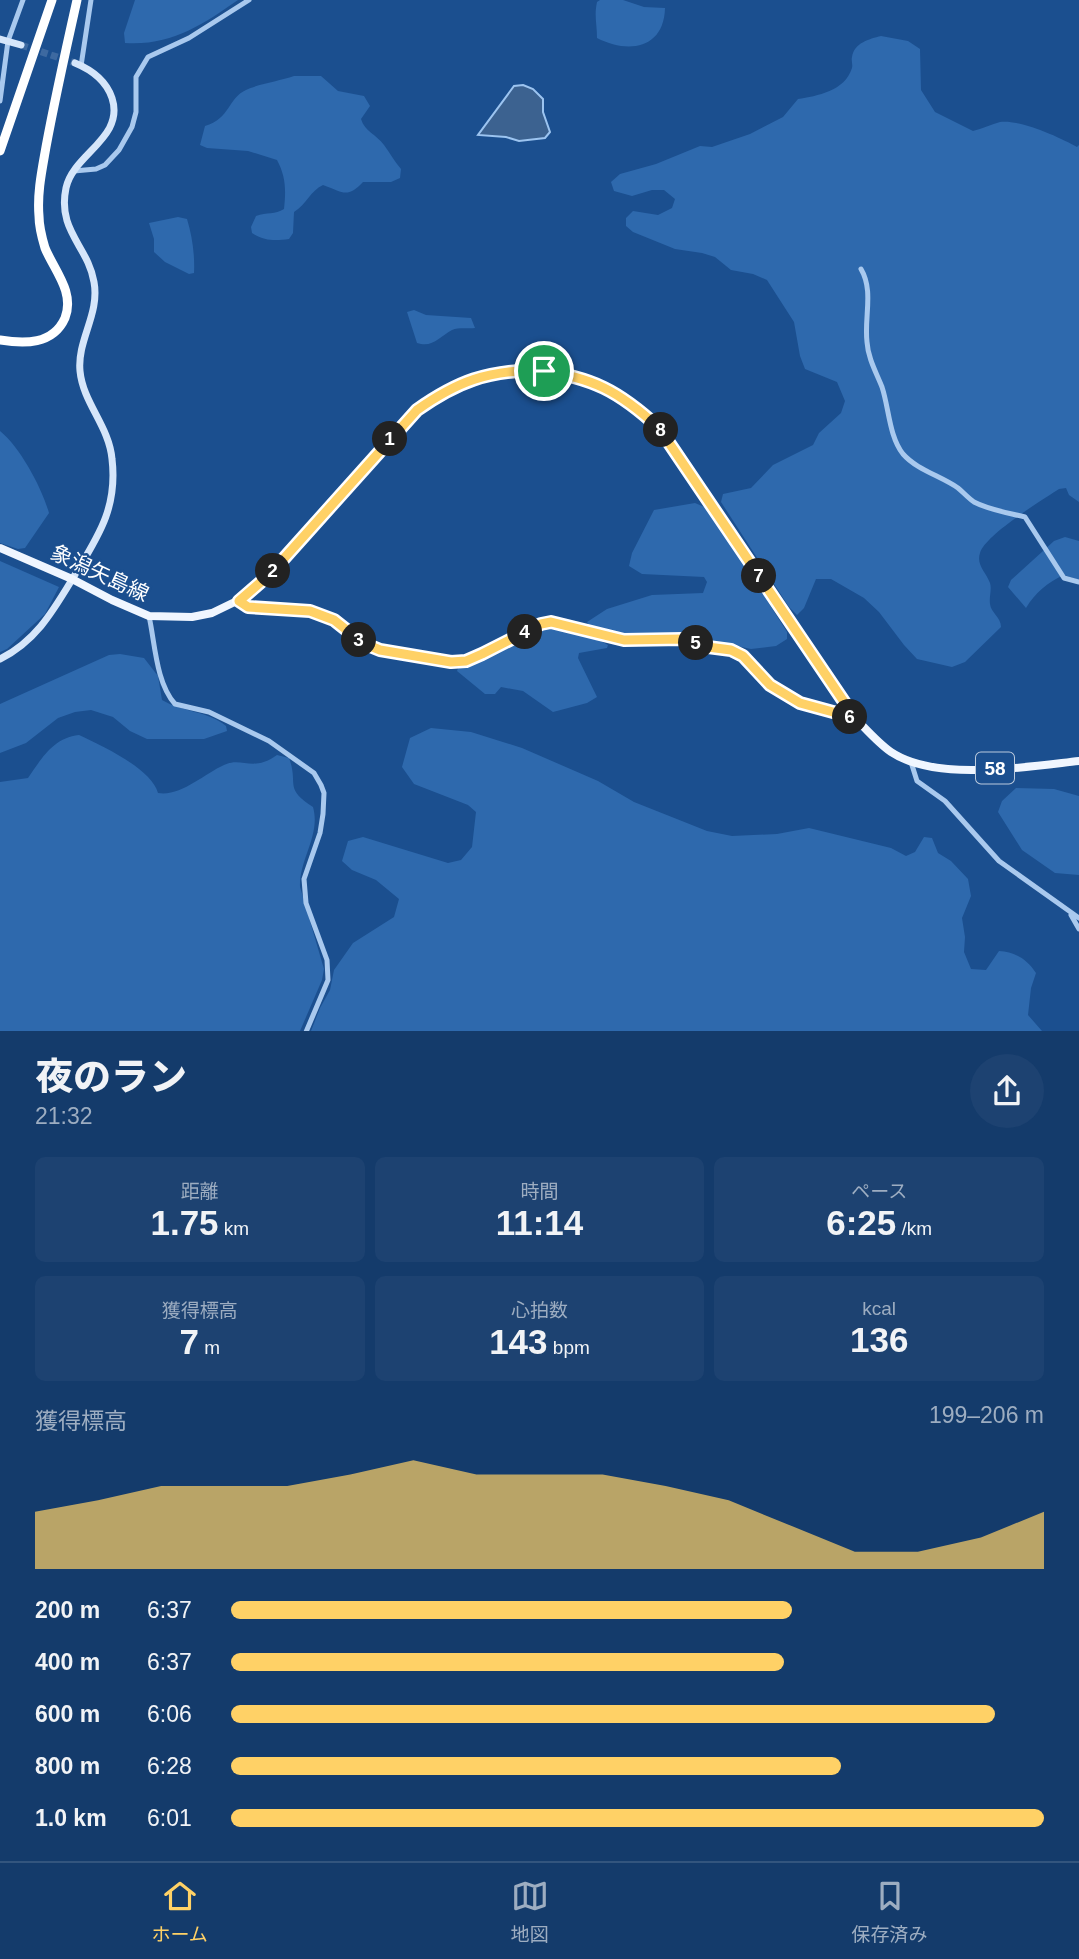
<!DOCTYPE html>
<html lang="ja">
<meta charset="utf-8">
<style>
body{margin:0;font-family:Arial,"Noto Sans JP",sans-serif;background:#1d4271;color:#f1f3f6;height:100vh;display:flex;flex-direction:column;font-size:26px;white-space:nowrap}
*{box-sizing:border-box;margin:0}
p{font-size:23px;color:#9dadc1}
.icon{flex:none;width:38px;height:38px;fill:none;stroke:currentColor;stroke-width:2;stroke-linecap:round;stroke-linejoin:round}
.map{position:relative;height:1031px;overflow:hidden}
.side{display:flex;flex-direction:column;background:#143b6b;flex:1}
.side>*{flex:none}
.pin{position:absolute;display:grid;place-items:center;width:60px;height:60px;color:#fff;margin:-30px;border:4px solid #fff;border-radius:50%;box-shadow:0 2px 7px #0007}
.km{position:absolute;width:35px;height:35px;margin:-18px;border-radius:50%;background:#222;color:#fff;font-size:19px;line-height:35px;text-align:center}
.round{display:grid;place-items:center;flex:none;width:74px;height:74px;border-radius:37px;background:#1d4271}
.head{display:flex;align-items:center;justify-content:space-between;height:119px;padding:0 35px}
h1{font-size:38px;font-weight:800;line-height:52px}
.stats{display:grid;grid-template-columns:repeat(3,1fr);gap:10px;height:119px;padding:7px 35px}
.stats div{display:grid;align-content:center;border-radius:10px;background:#1d4271;text-align:center}
.stats b{font-size:35px;font-weight:800}
.stats small{font-size:19px;font-weight:400}
.stats p{font-size:19px}
.chart{height:196px;padding:14px 35px}
.chart p{display:flex;justify-content:space-between}
.chart svg{width:100%;height:126px;margin-top:7px;fill:#ffd166;opacity:.7}
ul{padding:0 35px;list-style:none;font-size:23px}
li{display:grid;grid-template-columns:112px 84px 1fr;align-items:center;height:52px}
li i{height:18px;border-radius:9px;background:#ffd166}
.tabs{display:flex;justify-content:space-around;align-items:center;height:98px;border-top:2px solid #33557e;background:#143b6b;font-size:19px;color:#9dadc1}
.tabs a{display:grid;justify-items:center;gap:4px}
.tabs .selected{color:#ffd166}
.map>svg:first-child{display:block}
</style>
<div class="map">
<svg width="1079" height="1032" viewBox="0 0 1079 1032">
<rect width="100%" height="100%" fill="#1b4f8f"/>
<!-- green -->
<path fill="#2e69ad" d="M135,0H238C202,25 171,46 125,43L124,33Z
M600,0H623L644,7L665,8C664,49 628,54 597,38C597,24 594,16 597,2Z
M881,36L908,41L920,49L921,90L935,112L973,131C982,129 992,124 1000,122C1019,119 1060,137 1077,147L1079,145V502L1069,495L1066,488L1059,489C1042,500 985,535 980,553C976,565 986,572 990,583C992,589 989,597 990,604C991,613 1001,617 1001,627L965,662L952,667L917,659L904,645L879,612L864,598L831,579H816L804,608L797,615L789,607L721,502L723,494L751,488L773,465L813,445L819,433L841,413L845,401L837,382L805,369L800,356L794,322L767,280L753,274L731,270L715,257L702,253L675,249L633,232L626,226V218L633,211L658,215L672,208L675,199L664,190H652L632,196L614,191L611,182L620,174L656,164L700,146L712,147L750,134L783,117L798,99C817,96 845,91 852,68C853,64 851,61 852,57C854,43 869,39 881,36Z
M294,76H321L338,91L364,96L370,106L361,119C365,132 376,134 384,145C390,153 394,161 401,169L400,178L391,182H363C347,199 343,192 323,185C310,191 307,204 294,212L293,233L289,239C275,241 264,241 252,233L251,227L256,216C267,212 275,215 284,209C286,190 286,177 277,160L248,151L207,148L200,145L205,126C230,119 228,98 246,90C258,84 280,81 294,76Z
M178,217L187,219C192,235 195,255 194,273L189,274L165,262L154,252V239L149,223Z
M414,310L426,315L471,318L475,328C468,329 459,327 452,330C439,337 433,348 417,343L407,312Z
M0,431C20,447 42,488 49,513L25,548L18,549L0,543Z
M695,503L709,509L787,632V639L776,646L751,649L690,636L625,635L590,627L587,622L607,609L652,595L703,593L707,582L704,577L642,574L629,566L632,553L654,510Z
M1065,537L1079,541V580L1064,575C1048,582 1035,593 1026,608L1008,587L1011,580L1054,541Z
M0,561L59,587L45,614L7,649L0,652Z
M553,627L597,639L608,645L607,648L579,653L578,658L597,697L587,703L553,712L523,691L501,687L495,694H485L457,671L459,666C492,659 519,634 553,627Z
M120,654L144,658L158,676L162,700C182,712 208,711 226,726L227,731L204,739H147L130,731L113,717L91,710L75,712L58,718L26,743L0,753V704L109,655Z
M431,728L471,732L522,748L598,781L634,802L707,831L732,836L777,834L809,828L891,848L906,856L915,852L924,837L932,838L938,853L951,861L968,879L971,896L962,918L965,937L964,952L971,969L986,970L999,951C1015,952 1027,959 1036,973L1031,988L1028,1015L1042,1031H311L320,1008L330,990L334,970L353,943L394,917L399,899L376,880L352,870L342,861L348,841L363,837L448,863L461,860L472,847L476,812L468,805L414,784L402,767L410,738Z
M79,735C102,746 151,768 158,793C180,797 204,774 224,765C242,756 252,773 277,755L289,758C299,784 283,788 313,807C321,835 299,859 300,887L324,969L322,980L300,1031L0,1032V782L28,778C42,758 53,738 79,735Z
M1016,788L1054,789L1079,796V875L1055,873L1022,850L998,812L1002,801Z"/>
<!-- water -->
<path fill="#3c6290" stroke="#9cc4f0" stroke-width="2" d="M523,85L533,89L543,99V112L550,132L545,138L519,141L506,137L478,135L514,86Z"/>
<g fill="none" stroke-linecap="round" stroke-linejoin="round">
<!-- secondary-tunnel -->
<path stroke="#3d69a0" stroke-width="7" stroke-dasharray="7 3.5" stroke-linecap="butt" d="M21,45L75,63"/>
<!-- street -->
<path stroke="#a9c9ee" stroke-width="5" d="M81,66L91,0
M0,101L8,41L23,0
M74,171L96,169L105,165L119,150L132,127L136,112V77L148,57L189,38L249,0
M861,269C874,291 864,317 867,342C868,358 876,372 882,387C889,408 889,436 903,454C917,470 941,476 958,488C963,492 968,498 974,502C989,510 1009,513 1025,517L1064,578L1079,582
M239,601L248,607L310,611L334,620L363,643L380,650L451,662L466,661L482,654L541,624L551,623L569,625L624,641L683,639L708,647L731,650L743,656L770,686L800,703L830,713L855,718
M149,616C155,643 156,683 175,704L209,712L269,741L314,773L321,785L324,793L323,814L320,833L304,879L306,903L327,960L328,980L306,1032
M911,762L917,781L945,801L999,861L1079,918
M1071,915L1079,929"/>
<!-- secondary -->
<path stroke="#d6e6fa" stroke-width="7" d="M0,39L21,45
M0,659C36,641 53,611 73,578C97,538 118,509 112,459C109,426 83,403 80,371C77,340 100,314 94,282C88,246 57,231 66,188C73,154 125,138 112,98C106,80 92,70 75,63"/>
<!-- primary -->
<path stroke="#f0f6ff" stroke-width="8" d="M0,548L72,579L112,600L149,616L192,617L212,613L245,597L270,574L398,430C444,381 496,362 563,374C575,376 588,379 599,384C622,394 641,412 659,428L855,718C866,729 878,743 891,752C936,782 1026,767 1079,761"/>
<!-- highway -->
<path stroke="#fff" stroke-width="9" d="M0,151L52,0
M0,340C24,344 53,345 65,318C75,292 54,270 45,248C42,238 39,227 39,216C37,193 42,170 46,147C55,98 66,49 77,0"/>
</g>
<g fill="none" stroke-linecap="round" stroke-linejoin="round">
<!-- route casing -->
<g stroke="#fff" stroke-width="14">
<path id="route" d="M537,370C592,377 619,391 659,428L855,718L800,703L770,685L743,656L731,650L708,647L683,639L624,640L551,622L541,624L482,654L466,661L451,662L380,650L363,643L334,620L310,611L248,607L239,601L270,574L417,410C458,381 487,371 537,370Z"/>
</g>
<!-- route -->
<use href="#route" stroke="#ffd166" stroke-width="9"/>
</g>
<g text-anchor="middle" dominant-baseline="central" stroke-width="5" stroke-linejoin="round" paint-order="stroke">
<!-- shield labels -->
<rect fill="#1b4f8f" stroke="#bbcadd" stroke-width="2" x="976" y="752.5" width="38" height="31" rx="5"/>
<g font-size="19" font-weight="bold" fill="#fff">
<text x="995" y="768">58</text>
</g>
<!-- street labels -->
<g font-size="21" fill="#fff" stroke="#1b4f8f">
<text transform="translate(100 573) rotate(25)">象潟矢島線</text>
</g>
</g>
</svg>
<div class="pin" style="left:544px;top:371px;background:#1e9e55"><svg class="icon" aria-label="arrive" viewBox="0 0 24 24"><path d="M6 21V4h12l-3 4 3 4H6"/></svg></div>
<b class="km" style="left:390px;top:439px">1</b>
<b class="km" style="left:273px;top:571px">2</b>
<b class="km" style="left:359px;top:640px">3</b>
<b class="km" style="left:525px;top:632px">4</b>
<b class="km" style="left:696px;top:643px">5</b>
<b class="km" style="left:850px;top:717px">6</b>
<b class="km" style="left:759px;top:576px">7</b>
<b class="km" style="left:661px;top:430px">8</b>
</div>
<section class="side">
<div class="head"><div><h1>夜のラン</h1><p>21:32</p></div><a class="round"><svg class="icon" aria-label="share" viewBox="0 0 24 24"><path d="M12 15V3M7 8l5-5 5 5M5 13v7h14v-7"/></svg></a></div>
<div class="stats">
<div><p>距離</p><b>1.75<small> km</small></b></div>
<div><p>時間</p><b>11:14</b></div>
<div><p>ペース</p><b>6:25<small> /km</small></b></div>
</div>
<div class="stats">
<div><p>獲得標高</p><b>7<small> m</small></b></div>
<div><p>心拍数</p><b>143<small> bpm</small></b></div>
<div><p>kcal</p><b>136</b></div>
</div>
<div class="chart"><p><span>獲得標高</span>199–206 m</p>
<svg viewBox="0 0 160 44" preserveAspectRatio="none"><path d="M0 44V24L10 20L20 15L30 15L40 15L50 11L60 6L70 11L80 11L90 11L100 15L110 20L120 29L130 38L140 38L150 33L160 24V44z"/></svg>
</div>
<ul>
<li><b>200 m</b>6:37<i style="width:69%"></i></li>
<li><b>400 m</b>6:37<i style="width:68%"></i></li>
<li><b>600 m</b>6:06<i style="width:94%"></i></li>
<li><b>800 m</b>6:28<i style="width:75%"></i></li>
<li><b>1.0 km</b>6:01<i style="width:100%"></i></li>
</ul>
</section>
<nav class="tabs">
<a class="selected"><svg class="icon" aria-label="home" viewBox="0 0 24 24"><path d="M3 11l9-7 9 7M6 9v11h12V9"/></svg>ホーム</a>
<a><svg class="icon" aria-label="map" viewBox="0 0 24 24"><path d="M3 6l6-2 6 2 6-2v14l-6 2-6-2-6 2zM9 4v14M15 6v14"/></svg>地図</a>
<a><svg class="icon" aria-label="saved" viewBox="0 0 24 24"><path d="M7 4h10v16l-5-4-5 4z"/></svg>保存済み</a>
</nav>
